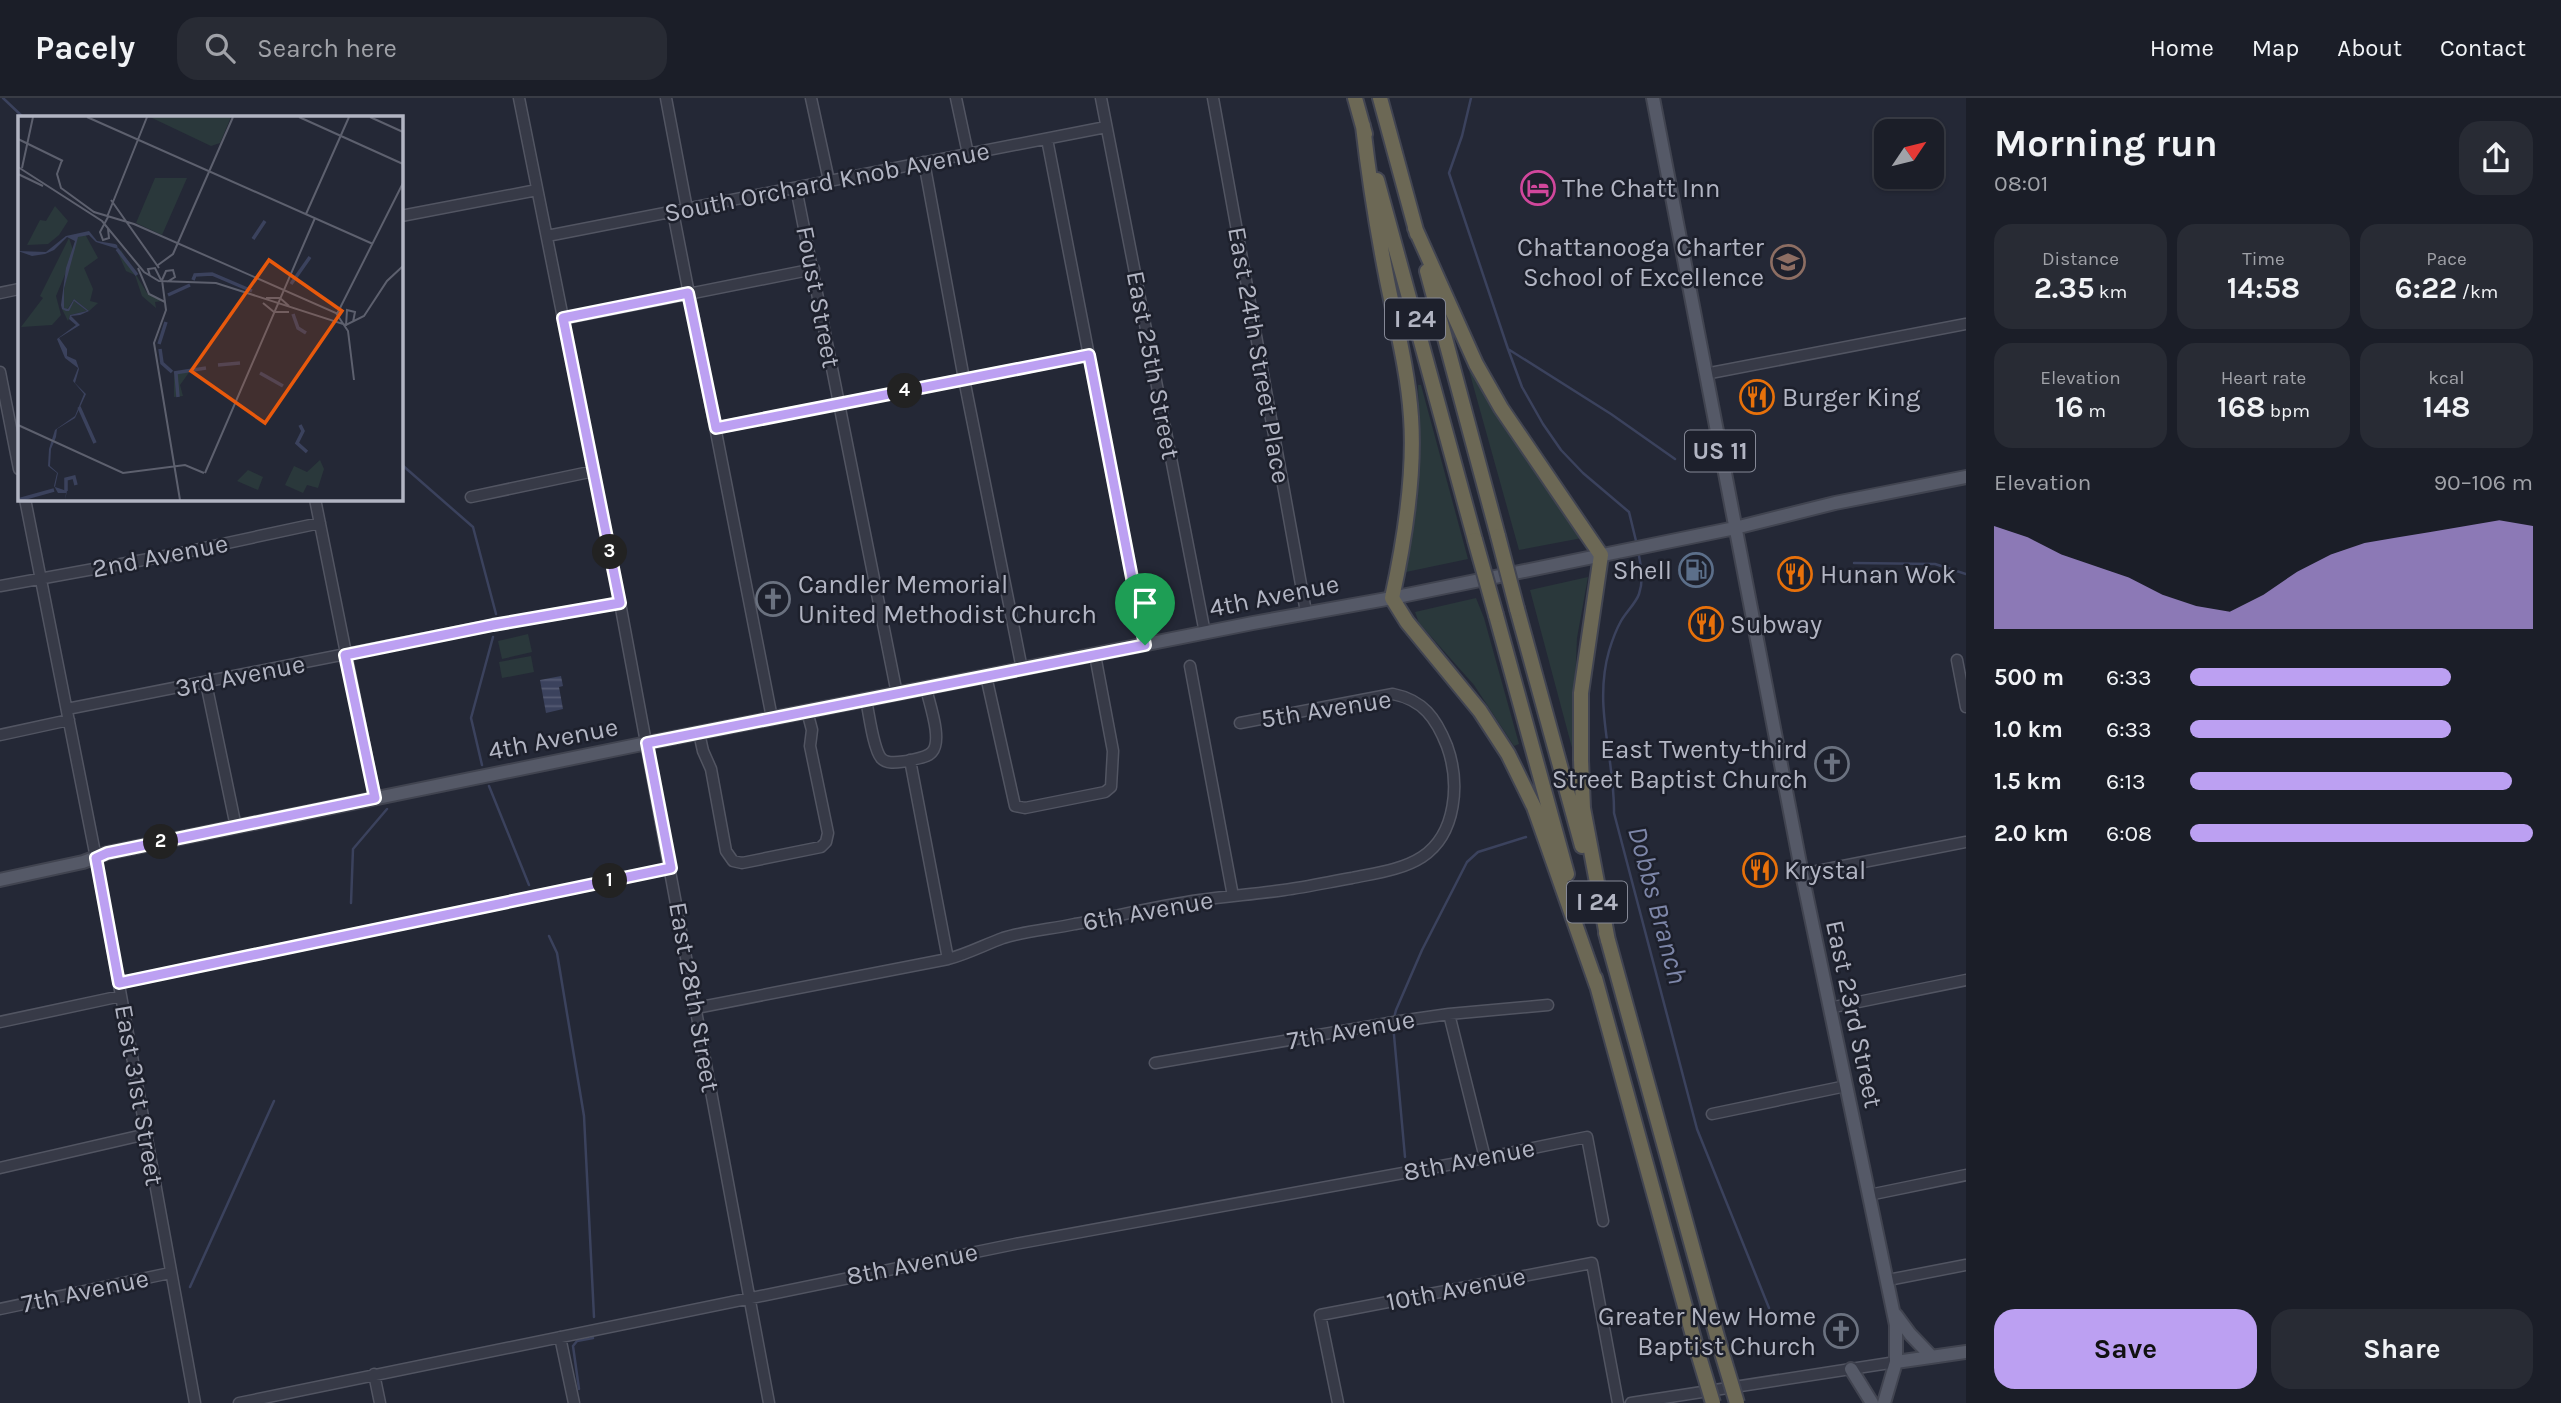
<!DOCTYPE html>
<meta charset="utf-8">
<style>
body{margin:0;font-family:Karla,sans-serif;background:#282b34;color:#f1f3f6;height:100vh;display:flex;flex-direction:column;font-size:26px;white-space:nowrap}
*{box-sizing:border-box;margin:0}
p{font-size:23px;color:#a0a2a8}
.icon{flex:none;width:38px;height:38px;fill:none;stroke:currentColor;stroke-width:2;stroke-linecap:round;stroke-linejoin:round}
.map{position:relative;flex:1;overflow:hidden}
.drawer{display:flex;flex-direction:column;background:#1b1e28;width:595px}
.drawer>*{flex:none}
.needle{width:46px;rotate:55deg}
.controls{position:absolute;left:1874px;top:21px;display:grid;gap:14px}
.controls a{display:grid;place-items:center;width:70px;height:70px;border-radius:14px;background:#1b1e28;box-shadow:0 2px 5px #0004,0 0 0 2px #393c45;font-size:35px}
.pin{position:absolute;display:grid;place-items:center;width:60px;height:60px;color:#fff;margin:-72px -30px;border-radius:50% 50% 50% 0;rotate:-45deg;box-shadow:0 0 7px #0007}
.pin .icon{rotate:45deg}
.km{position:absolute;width:35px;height:35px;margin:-18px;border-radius:50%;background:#222;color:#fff;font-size:19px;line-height:35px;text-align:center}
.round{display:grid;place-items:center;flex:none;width:74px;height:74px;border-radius:21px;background:#282b34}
.summary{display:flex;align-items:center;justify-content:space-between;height:119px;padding:0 28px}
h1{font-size:38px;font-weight:700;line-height:52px}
.figures{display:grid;grid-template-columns:repeat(3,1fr);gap:10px;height:119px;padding:7px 28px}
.figures div{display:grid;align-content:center;border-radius:18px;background:#282b34;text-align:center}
.figures b{font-size:30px;font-weight:700}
.figures small{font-size:19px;font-weight:400}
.figures p{font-size:19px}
.chart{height:196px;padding:14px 28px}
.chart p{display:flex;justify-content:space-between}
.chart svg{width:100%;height:126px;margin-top:7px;fill:#bca0f2;opacity:.7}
.button{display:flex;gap:14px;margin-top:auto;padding:14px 28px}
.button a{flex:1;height:80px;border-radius:21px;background:#bca0f2;color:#111;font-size:28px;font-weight:700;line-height:80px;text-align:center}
.button a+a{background:#282b34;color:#f1f3f6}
ul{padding:0 28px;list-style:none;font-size:23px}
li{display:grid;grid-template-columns:112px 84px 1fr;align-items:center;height:52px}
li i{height:18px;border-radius:9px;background:#bca0f2}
header{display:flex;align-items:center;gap:42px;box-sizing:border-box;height:98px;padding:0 35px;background:#1b1e28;border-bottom:2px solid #393c45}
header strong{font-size:33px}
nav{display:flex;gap:38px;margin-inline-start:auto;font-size:24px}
.search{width:490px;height:63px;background:#282b34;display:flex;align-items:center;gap:18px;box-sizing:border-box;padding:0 24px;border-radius:21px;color:#a0a2a8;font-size:26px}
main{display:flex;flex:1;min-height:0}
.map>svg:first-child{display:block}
</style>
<header>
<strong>Pacely</strong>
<div class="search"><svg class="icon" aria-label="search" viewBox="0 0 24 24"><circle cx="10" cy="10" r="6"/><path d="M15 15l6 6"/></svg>Search here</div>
<nav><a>Home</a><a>Map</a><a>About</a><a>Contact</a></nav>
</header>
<main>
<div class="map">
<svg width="1966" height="1305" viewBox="0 0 1966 1305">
<defs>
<pattern id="water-rules" width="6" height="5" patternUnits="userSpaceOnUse" patternTransform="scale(1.75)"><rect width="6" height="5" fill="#3b425d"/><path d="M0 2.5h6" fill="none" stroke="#555b73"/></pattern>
</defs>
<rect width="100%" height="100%" fill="#242836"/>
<!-- grass -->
<path fill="#2a383b" d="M1463,251L1582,440L1519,452Z
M1418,287H1421L1468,461L1406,474L1418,399L1420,356Z
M1588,479L1577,540L1575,588V661L1530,492Z
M1476,500L1484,520L1519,646L1514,648L1474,587L1419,525L1415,514Z
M528,536L532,554L502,561L498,543Z
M531,558L534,574L502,580L499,564Z"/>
<!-- water -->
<path fill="url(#water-rules)" d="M561,578L563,588L559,589L563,611L546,615L540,582Z"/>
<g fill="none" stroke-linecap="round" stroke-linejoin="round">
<!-- stream -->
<path stroke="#3b425d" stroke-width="2.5" d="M3,0L23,19
M1471,0L1462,38L1449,75L1508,251L1522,289L1543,326L1561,352L1583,375L1629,414L1637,447
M1508,251L1611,316L1675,361
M401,366L473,429L496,516
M1638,453C1641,468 1644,481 1639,496C1636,505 1626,514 1621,523C1616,532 1612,543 1609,553C1593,609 1615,660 1614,715L1697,1031L1769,1210
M1854,465L1935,466L1966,476
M482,667L471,620L493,539
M489,688L529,787
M351,805L353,751L387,711
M549,838L557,855L584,1018L594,1219
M1394,920L1396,912L1422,852L1467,764L1478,754L1526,739
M1393,926L1405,1059
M190,1189L274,1003
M579,1291L573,1248L577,1243L593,1240"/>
<!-- minor casing -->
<g stroke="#525562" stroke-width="13">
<path id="minor" d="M519,0L620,505L769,1305
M666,0L687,111
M811,0L829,83
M956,0L968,56
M1101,0L1205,535
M1213,0L1306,514
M1047,41L1145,547
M924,64L964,281L1022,571
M796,90L897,596
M673,114L772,620
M401,118L537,92
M547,138L1106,29
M0,195L19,191
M563,221L814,171
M0,274L19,371
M1705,276L1966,226
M716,330L1089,257
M471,399L594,373
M25,401L96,760L195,1305
M315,401L375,700
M0,488L176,456L320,425
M1957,562L1966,609
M1190,568L1233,798
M986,578L1015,708L1025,710L1105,694L1111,689L1113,653L1095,557
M206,585L236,729
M866,602C869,615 873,650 881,660C887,667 899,664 907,663C914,661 927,660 932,654C943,642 929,605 926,590
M67,611L493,527L620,505
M699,635L703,653L711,671L726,753L733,763L742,765L821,749L826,744L828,735L810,648L812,632L807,613
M0,637L69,622
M910,662L948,861
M1802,776L1966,744
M119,885L671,770
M696,910L948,861C967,856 984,847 1003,840C1025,833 1052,831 1075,826C1117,818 1158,808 1200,802C1228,798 1256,796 1284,792C1307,789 1329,784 1352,780C1376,775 1402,772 1422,759C1457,736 1460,684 1447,648C1436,620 1423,602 1393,596L1240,625
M1829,910L1966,882
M1449,916L1485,1060
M0,924L121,898
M1155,965L1400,923L1449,916L1548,907
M1712,1016L1846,988
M0,1070L147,1036
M1869,1097L1966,1077
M1888,1182L1966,1167
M0,1211L170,1175
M560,1239L574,1305
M374,1276L380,1305
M239,1305L1015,1146L1485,1060L1587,1039L1603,1123
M1338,1305L1320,1217L1592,1165L1618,1305
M1631,1305L1896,1264"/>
</g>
<!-- major casing -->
<g stroke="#414450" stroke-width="16">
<path id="major" d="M1653,0L1802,776L1896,1227V1264L1884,1305
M0,782L83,764L107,755L647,645L1253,525L1392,500L1735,430L1835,405L1966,379
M1896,1217L1910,1236L1932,1259
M1896,1264L1966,1254
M1851,1271L1872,1305"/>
</g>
<!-- highway casing -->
<g stroke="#424552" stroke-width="18">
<path id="highway" d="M1355,0L1365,36
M1380,0L1417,136
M1363,28C1369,80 1377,131 1387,182C1396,227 1408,273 1411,319C1415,375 1404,445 1392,500L1407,524L1480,613L1508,656L1534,709L1597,888
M1377,82L1475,442
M1415,130L1476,266L1501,310L1601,457L1581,595V662L1583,710L1608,843
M1427,173L1498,438
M1517,511L1582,748
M1496,517L1567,776
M1606,835L1718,1242
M1595,880L1695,1245"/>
</g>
<!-- minor -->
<use href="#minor" stroke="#373a47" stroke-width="10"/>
<!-- major -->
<use href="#major" stroke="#555967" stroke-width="12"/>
<!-- highway -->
<use href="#highway" stroke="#6c6855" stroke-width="14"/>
<!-- highway-bridge casing -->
<g stroke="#424552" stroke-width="18" stroke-linecap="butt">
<path id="highway-bridge" d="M1498,438L1517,511
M1475,442L1496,517
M1718,1242L1737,1305
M1695,1245L1713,1305"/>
</g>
<!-- highway-bridge -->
<use href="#highway-bridge" stroke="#6c6855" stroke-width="14"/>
</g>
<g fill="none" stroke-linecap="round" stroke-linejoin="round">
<!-- route casing -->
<g stroke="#fff" stroke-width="14">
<path id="route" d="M688,195L716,330L1089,257L1145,547L647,645L671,770L119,885L96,760L107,755L375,700L345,557L493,527L620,505L563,220Z"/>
</g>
<!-- route -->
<use href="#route" stroke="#bca0f2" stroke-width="9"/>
</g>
<!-- icons -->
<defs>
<g id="hotel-ring" transform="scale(1.75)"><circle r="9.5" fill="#1d202c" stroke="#d1479c" stroke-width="1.5"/><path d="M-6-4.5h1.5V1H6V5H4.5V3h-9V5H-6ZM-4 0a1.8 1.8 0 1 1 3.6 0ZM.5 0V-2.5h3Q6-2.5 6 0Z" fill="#d1479c"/></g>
<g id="school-ring" transform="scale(1.75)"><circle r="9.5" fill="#1d202c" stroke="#8d6e63" stroke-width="1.5"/><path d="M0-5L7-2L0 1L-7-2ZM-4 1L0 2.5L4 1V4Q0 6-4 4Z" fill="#8d6e63"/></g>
<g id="restaurant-ring" transform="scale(1.75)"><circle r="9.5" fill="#1d202c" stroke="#e8710a" stroke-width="1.5"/><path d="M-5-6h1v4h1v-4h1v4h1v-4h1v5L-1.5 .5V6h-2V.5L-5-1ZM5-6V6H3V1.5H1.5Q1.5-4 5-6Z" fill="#e8710a"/></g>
<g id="fuel-ring" transform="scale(1.75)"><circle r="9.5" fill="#1d202c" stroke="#5c6f8a" stroke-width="1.5"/><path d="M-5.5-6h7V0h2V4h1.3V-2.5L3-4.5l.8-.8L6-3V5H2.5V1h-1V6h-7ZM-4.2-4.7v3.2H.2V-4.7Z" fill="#5c6f8a"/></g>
<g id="church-ring" transform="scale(1.75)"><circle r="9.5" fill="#1d202c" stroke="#6b7280" stroke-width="1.5"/><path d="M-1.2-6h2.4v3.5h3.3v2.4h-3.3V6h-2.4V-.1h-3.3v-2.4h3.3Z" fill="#6b7280"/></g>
</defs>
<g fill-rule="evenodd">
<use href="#hotel-ring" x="1538" y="90"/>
<use href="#school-ring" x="1788" y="164"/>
<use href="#restaurant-ring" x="1757" y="299"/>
<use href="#fuel-ring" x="1696" y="472"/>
<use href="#restaurant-ring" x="1795" y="476"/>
<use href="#church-ring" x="773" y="501"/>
<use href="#restaurant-ring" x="1706" y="526"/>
<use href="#church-ring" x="1832" y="666"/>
<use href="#restaurant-ring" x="1760" y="772"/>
<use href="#church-ring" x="1841" y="1233"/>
</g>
<g text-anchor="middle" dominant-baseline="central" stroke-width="5" stroke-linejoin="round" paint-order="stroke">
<!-- shield labels -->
<g fill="#1d202c" stroke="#858896" stroke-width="2">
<rect x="1385" y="200.5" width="60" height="41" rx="5"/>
<rect x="1685" y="332.5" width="70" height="41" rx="5"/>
<rect x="1567" y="783.5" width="60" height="41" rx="5"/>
</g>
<g font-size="24" font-weight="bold" fill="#b2b5c3">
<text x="1415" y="221">I 24</text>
<text x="1720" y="353">US 11</text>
<text x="1597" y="804">I 24</text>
</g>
<!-- street labels -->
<g font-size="26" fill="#b2b5c3" stroke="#1d202c">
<text transform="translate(827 84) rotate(-11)">South Orchard Knob Avenue</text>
<text transform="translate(818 199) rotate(79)">Foust Street</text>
<text transform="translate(1259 257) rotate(80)">East 24th Street Place</text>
<text transform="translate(1153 267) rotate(79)">East 25th Street</text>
<text transform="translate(160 458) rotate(-11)">2nd Avenue</text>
<text transform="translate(1274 498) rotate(-11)">4th Avenue</text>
<text transform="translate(240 578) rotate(-11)">3rd Avenue</text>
<text transform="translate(1326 611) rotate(-9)">5th Avenue</text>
<text transform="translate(553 641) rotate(-11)">4th Avenue</text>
<text transform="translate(1148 813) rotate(-10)">6th Avenue</text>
<text transform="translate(694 899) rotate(80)">East 28th Street</text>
<text transform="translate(1854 916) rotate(78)">East 23rd Street</text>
<text transform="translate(1351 932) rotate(-10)">7th Avenue</text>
<text transform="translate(139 997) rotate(80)">East 31st Street</text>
<text transform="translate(1469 1062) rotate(-11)">8th Avenue</text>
<text transform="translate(912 1166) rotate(-11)">8th Avenue</text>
<text transform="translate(1456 1191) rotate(-11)">10th Avenue</text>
<text transform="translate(85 1193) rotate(-12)">7th Avenue</text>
</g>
<!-- poi labels -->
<g font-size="26" fill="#b2b5c3" stroke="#1d202c" text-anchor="start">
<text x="1562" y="90">The Chatt Inn</text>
<text x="1764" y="149" text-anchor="end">Chattanooga Charter<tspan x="1764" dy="30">School of Excellence</tspan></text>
<text x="1782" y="299">Burger King</text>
<text x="1672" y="472" text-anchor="end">Shell</text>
<text x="1820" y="476">Hunan Wok</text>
<text x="798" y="486">Candler Memorial<tspan x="798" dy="30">United Methodist Church</tspan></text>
<text x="1730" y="526">Subway</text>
<text x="1808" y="651" text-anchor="end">East Twenty-third<tspan x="1808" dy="30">Street Baptist Church</tspan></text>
<text x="1784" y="772">Krystal</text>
<text x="1816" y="1218" text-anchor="end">Greater New Home<tspan x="1816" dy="30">Baptist Church</tspan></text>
</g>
<!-- water labels -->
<g font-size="28" font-style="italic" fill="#7d86a8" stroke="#1d202c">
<text transform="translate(1658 807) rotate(75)">Dobbs Branch</text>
</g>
</g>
<!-- overview -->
<g transform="translate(18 18)">
<rect width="385" height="385" fill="#242836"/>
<path d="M37,90L50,105L41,119L30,128L9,129L22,104L28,105ZM172,255L162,269L165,280L156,281V256Z" fill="#2a383b"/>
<path d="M67,118L80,142L66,152L75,173L72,185L80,187L71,195L56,183L48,195L56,185L69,195L52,199L50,205L44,193L46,173L58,122ZM51,122L56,137L38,180L43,199L34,209L3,211L25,182L22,180ZM103,134L129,177L144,185L137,186L138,192L124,180L117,159L108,155L100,137Z" fill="#2a383b"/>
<path d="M132,1H213L202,27L193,30Z" fill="#2a383b"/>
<path d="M137,62H169L144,119L118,107ZM302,344L306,353L300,372L289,369L285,377L267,369L276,350L289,356ZM230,354L245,361L240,374L219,365Z" fill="#2a383b"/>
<path d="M71,115L79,125L97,128L99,129L100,133L78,126L71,119L60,121L46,173V192L50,193L56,183L71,195L62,199L53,200L62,209L41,222L49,233V240L58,244L61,253L57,267L68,278L57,302L39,313L38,321L33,333L32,350L40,357L37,371L49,375L47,384L48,377H40L36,370L39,357L30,350L31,333L37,314L57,300L66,278L55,265L60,252L47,242L39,223L58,209L51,203L52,199L69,195L56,185L51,195H48L44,193L43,189L48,152L57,125L49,121L36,134L27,138L14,140L0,135L28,136L48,120Z" fill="#3b425d"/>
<path fill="none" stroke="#3b425d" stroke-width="3.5" d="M235,123L247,105M99,133L119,159M175,164L177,159L194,158L234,175M273,168L292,141M150,179L172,169M275,198L280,212L288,217M141,228L148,206M142,233L144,247L154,256M200,249L222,247M156,257L188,252M242,257L265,270M158,258L160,281M61,291L77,327M282,309L285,315L279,327L289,336M48,375V363L56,361L58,369M0,384L36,374"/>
<path fill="none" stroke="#5d606e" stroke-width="2" d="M69,1L355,128M281,1L385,48M352,1L385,16M0,23L45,45M44,44L39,58L43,72L76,96L116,108L318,197L330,215L336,264M0,51L84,105L126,156L141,165L198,167L328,209L346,200L369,165L385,150M4,52L15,1M0,58L25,70M93,84L141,152M288,98L331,1M89,101L129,1M90,113L91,122L85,124L82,116L90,101M140,149L155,138L215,1M120,152L131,178L147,186M132,160L130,153L137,152L143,164M149,166L157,161L155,154L148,155L144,164L148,194L136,227L162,384M248,182H262L271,190M245,187L256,196H271M319,198L385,67M328,210L329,194L337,196L335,206M0,309L105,357L167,349L186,357M187,357L297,102"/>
<path fill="#e8590c" fill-opacity="0.15" stroke="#e8590c" stroke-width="3.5" d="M251,144L324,195L247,307L173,255Z"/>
<rect width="385" height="385" fill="none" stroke="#b2b5c3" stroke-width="3.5"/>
</g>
</svg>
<div class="controls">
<a><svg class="needle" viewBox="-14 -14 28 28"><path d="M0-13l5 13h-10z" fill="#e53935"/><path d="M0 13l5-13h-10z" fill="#a0a2a8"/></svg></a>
</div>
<div class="pin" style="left:1145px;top:547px;background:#1e9e55"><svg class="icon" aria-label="arrive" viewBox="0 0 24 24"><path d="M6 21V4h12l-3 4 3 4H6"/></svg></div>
<b class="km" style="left:610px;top:783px">1</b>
<b class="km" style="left:161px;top:744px">2</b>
<b class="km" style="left:610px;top:454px">3</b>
<b class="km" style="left:905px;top:293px">4</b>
</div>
<section class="drawer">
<div class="summary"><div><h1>Morning run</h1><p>08:01</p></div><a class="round"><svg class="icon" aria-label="share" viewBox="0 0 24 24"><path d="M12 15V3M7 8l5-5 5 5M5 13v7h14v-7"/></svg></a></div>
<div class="figures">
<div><p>Distance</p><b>2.35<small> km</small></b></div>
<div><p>Time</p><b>14:58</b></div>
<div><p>Pace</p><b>6:22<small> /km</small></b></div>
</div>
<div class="figures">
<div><p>Elevation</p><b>16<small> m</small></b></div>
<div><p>Heart rate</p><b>168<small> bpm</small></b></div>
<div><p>kcal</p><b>148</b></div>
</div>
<div class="chart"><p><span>Elevation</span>90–106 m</p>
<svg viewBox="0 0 160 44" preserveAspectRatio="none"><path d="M0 44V8L10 12L20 18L30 22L40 26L50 32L60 36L70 38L80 32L90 24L100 18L110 14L120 12L130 10L140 8L150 6L160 8V44z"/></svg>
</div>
<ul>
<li><b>500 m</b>6:33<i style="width:76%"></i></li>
<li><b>1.0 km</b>6:33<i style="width:76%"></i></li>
<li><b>1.5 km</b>6:13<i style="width:94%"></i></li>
<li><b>2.0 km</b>6:08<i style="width:100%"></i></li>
</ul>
<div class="button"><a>Save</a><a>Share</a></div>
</section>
</main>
